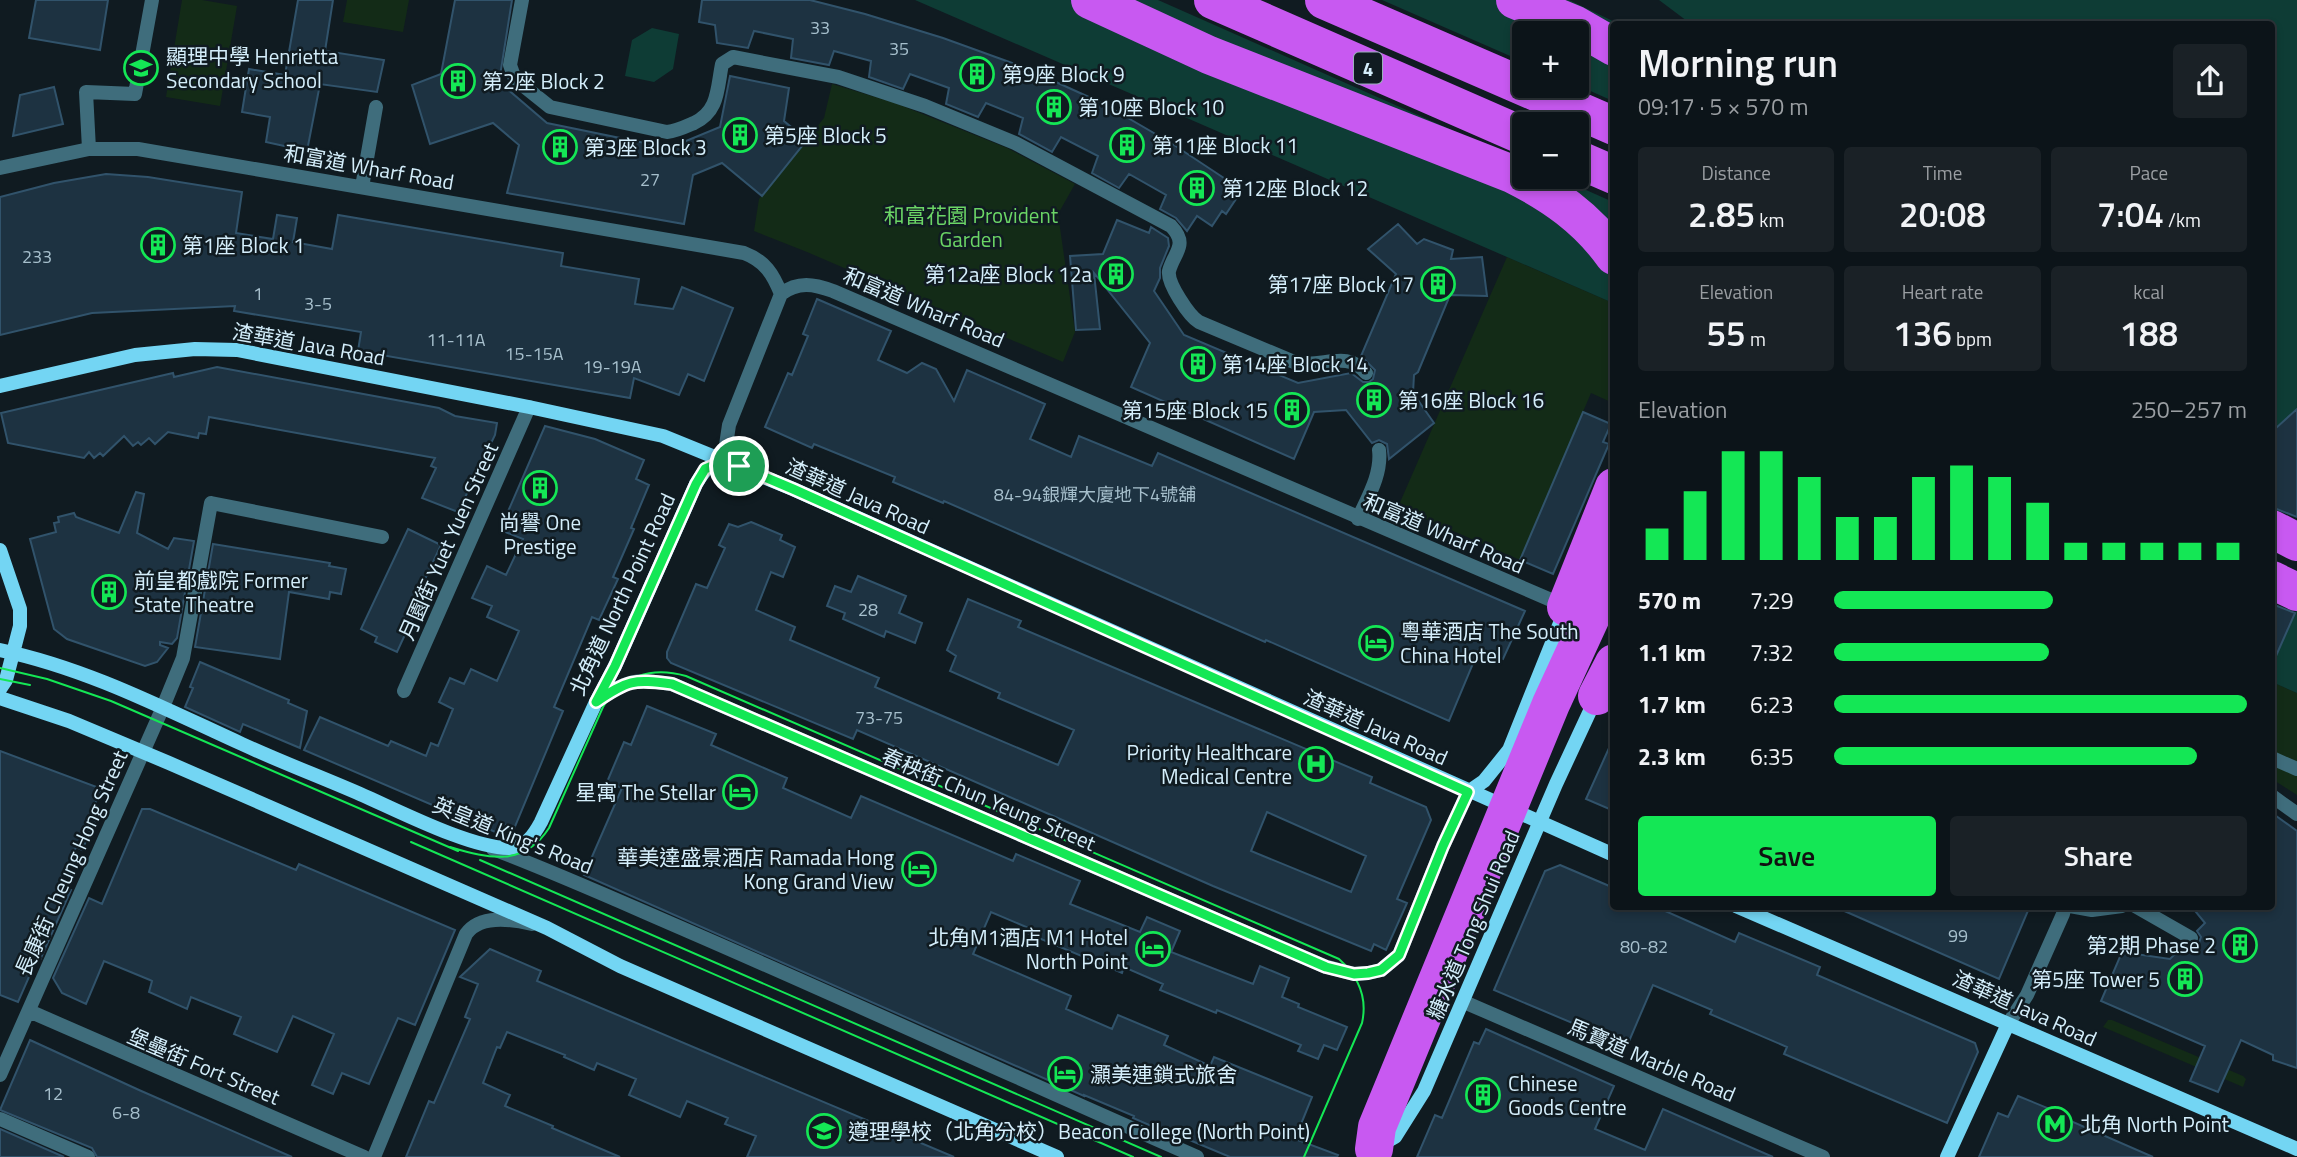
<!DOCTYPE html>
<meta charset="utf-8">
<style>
body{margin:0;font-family:"Titillium Web","Noto Sans TC",sans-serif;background:#1a2126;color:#f1f3f6;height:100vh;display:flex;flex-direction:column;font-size:26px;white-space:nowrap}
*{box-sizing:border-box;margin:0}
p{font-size:23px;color:#9a9ea2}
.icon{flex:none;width:38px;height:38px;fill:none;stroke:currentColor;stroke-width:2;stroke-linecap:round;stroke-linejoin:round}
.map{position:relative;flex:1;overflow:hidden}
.panel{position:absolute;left:1610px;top:21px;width:665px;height:889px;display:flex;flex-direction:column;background:#0c1419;border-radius:7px;box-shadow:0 4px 10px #0003,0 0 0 2px #2c3338}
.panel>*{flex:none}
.tools{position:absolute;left:1512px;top:21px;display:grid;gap:14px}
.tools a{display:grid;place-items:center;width:77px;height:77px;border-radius:7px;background:#0c1419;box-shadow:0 4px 10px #0003,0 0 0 2px #2c3338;font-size:35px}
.pin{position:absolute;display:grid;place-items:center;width:60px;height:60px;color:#fff;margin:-30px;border:4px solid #fff;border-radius:50%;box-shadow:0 2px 7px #0007}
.round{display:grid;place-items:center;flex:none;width:74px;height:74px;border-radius:7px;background:#1a2126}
.headline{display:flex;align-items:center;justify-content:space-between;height:119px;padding:0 28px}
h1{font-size:38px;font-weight:600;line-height:52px}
.metrics{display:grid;grid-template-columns:repeat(3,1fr);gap:10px;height:119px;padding:7px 28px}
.metrics div{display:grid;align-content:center;border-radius:7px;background:#1a2126;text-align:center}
.metrics b{font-size:35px;font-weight:600}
.metrics small{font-size:19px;font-weight:400}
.metrics p{font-size:19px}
.chart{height:196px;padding:14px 28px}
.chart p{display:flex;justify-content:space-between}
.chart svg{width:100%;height:126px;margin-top:7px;stroke:#14e755;stroke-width:6}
.cta{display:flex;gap:14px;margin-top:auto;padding:14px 28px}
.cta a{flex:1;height:80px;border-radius:7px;background:#14e755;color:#111;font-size:28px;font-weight:600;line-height:80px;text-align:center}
.cta a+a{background:#1a2126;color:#f1f3f6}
ul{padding:0 28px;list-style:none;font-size:23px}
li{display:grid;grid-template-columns:112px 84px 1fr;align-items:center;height:52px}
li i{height:18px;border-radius:9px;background:#14e755}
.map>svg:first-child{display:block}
</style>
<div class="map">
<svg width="2297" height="1157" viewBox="0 0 2297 1157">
<rect width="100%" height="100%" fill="#101b21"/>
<!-- green -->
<path fill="#132b17" d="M182,0H202L237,6L220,106L166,97Z
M347,0H409L403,32L343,22Z
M832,84L895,103L1007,148L1075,184L1058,214L1075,332L1063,362L807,252L754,231L759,199L824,118Z
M1507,257L1613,303V403L1591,393L1520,560L1398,507Z
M2272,682L2297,693V795L2272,779Z
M2108,1020H2112L2243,1076L2246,1079L2243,1087L2103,1027Z"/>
<!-- water -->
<path fill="#0e3c35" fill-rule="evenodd" d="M915,0H2297V409L2276,428L2272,439V24H1614L1613,303ZM1524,33H1577V86H1524ZM1524,124H1577V177H1524Z
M652,28L679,34L673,69L654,82L625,76L632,40Z
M2297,609V693L2272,682V665Z"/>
<!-- pier -->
<path fill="#101b21" d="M1158,0H1382L1524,62V86L1577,85L1613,101V202L1557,177H1577V124H1524V162Z
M1569,0H1659L1691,24H1619Z"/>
<!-- building -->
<path fill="#1d3241" stroke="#31536b" stroke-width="2" fill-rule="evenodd" d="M36,0H108L100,50L29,38Z
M298,0H333L325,51L384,60L377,92L320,84L307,151L266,142L270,117L242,112L249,69L285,75Z
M455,0H512L499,82L547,123L669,148L720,127L730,76L789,88L784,121L807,140L762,196L722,163L693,175L684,224L507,193L519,145L493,123L430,144L412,85L441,74Z
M702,0H810L865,14L943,38L1023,67L1102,103L1171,143L1242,190L1226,214L1222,211L1212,226L1197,216L1187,231L1176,218L1160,209L1166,195L1129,174L1119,188L1092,173L1098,156L1061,137L1052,152L1019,134L1023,118L986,103L978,117L946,104L949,88L910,74L903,89L869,77L871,61L834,51L829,65L791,58L793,39L754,31L748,48L717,43L715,25L699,22Z
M54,87L63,124L13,136L20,95Z
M106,174L148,177L242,192L236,233L273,239L277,215L297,218L293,242L332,249L338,215L563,253L561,266L639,279L635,304L673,309L682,287L733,308L704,381L688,374L679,395L634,378L630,398L358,351L361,332L234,311L235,306L92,313L0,335V197L54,183Z
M1117,220L1149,233L1151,227L1168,238L1169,246L1160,268V278L1154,291L1184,335L1298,383L1351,373L1363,382H1369L1373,379L1375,370L1361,356L1396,274L1368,249L1398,224L1417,244L1424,239L1453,250L1451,259L1482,257L1487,296L1450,295L1418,372L1414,375L1413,393L1434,423L1389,459L1387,444L1379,440L1372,443L1346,410L1314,412L1294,459L1131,387L1150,343L1094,273L1100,329L1076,330L1070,256L1103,254Z
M817,299L891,331L878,360L907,373L922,363L936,369L954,401L967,370L1045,404L1030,439L1071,457L1079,436L1152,466L1158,453L1525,611L1503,659L1479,649L1449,721L1266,640L1265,642L944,501L943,503L893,482L895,477L814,444L812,448L765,427L788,373L792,375L808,336L803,334Z
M217,367L439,408L455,416L497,423L495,435L458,512L422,498L436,468L431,466L435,458L209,417L206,434L199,433L198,438L168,432L155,444L149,438L141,445L138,442L133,446L124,436L103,456L100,453L94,458L89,452L84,458L8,443L1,413L173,373L174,377Z
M2297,409V517L2274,508L2272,496V439L2276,428Z
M1583,412L1611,424L1603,442L1609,444L1553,574L1520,560Z
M545,426L595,439L644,460L636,479L649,485L631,528L634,529L613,577L618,579L599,620L592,617L554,707L563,711L514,829L506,825L500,834L304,750L320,717L388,746L391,741L426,756L431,743L438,746L453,709L439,702L450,678L464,684L471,669L497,681L519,631L487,617L492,606L472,598L487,566L506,575L523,539L503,531V523Z
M136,492L144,494L137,533L168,549L174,538L194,541L177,638L172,644L160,642V645L168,648L157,662L145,666L67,639L54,629L30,539L56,532L54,523L59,522L58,517L74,513L76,517L119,533Z
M751,522L782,535L780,540L795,547L783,577L771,572L756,610L795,627L790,640L879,678L875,687L952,720L1058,765L1074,730L998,698L1000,693L950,671L956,656L947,650L968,599L1021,621L1018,627L1372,777L1370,783L1426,807L1431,820L1397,899L1407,903L1386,950L1374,944L1371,951L1213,886L857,730L853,739L671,663L667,658V652L696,584L707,588L725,548L719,545L729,524L738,527ZM1267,812L1366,856L1351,892L1251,851Z
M408,529L441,545L410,611L415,613L397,652L375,642L377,637L361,629Z
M213,544L330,563L329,566L346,569L341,594L330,592L329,599L289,592L280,659L195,647Z
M858,576L906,596L899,613L922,623L915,643L886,631L884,637L843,619L845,613L827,606L835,586L851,592Z
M2272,604L2295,613L2272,665Z
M200,662L289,700L288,703L307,711L300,748L243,724L240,732L185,707L193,688L190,687Z
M647,706L716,734L711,745L787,778L783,788L851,818L861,796L1013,861L1016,854L1080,881L1070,904L1140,932L1147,917L1180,931L1171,952L1253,984L1260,966L1289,978L1282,997L1299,1004L1298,1007L1347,1027L1337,1050L1324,1045L1318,1059L1298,1051L1301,1045L1217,1010L1216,1013L1160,990L1163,984L1124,967L1122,973L1029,934L1031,929L991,912L973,954L1071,996L1066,1009L1112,1029L1118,1015L1168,1036L1164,1045L1210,1066L1214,1057L1312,1097L1295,1139L1338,1155L1337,1157H1230L1180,1136L1179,1138L1133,1118L1134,1116L1084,1095V1096L584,875L622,788L607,782L624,742L631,745Z
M1614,737V811L1586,799Z
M0,751L102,789L94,806L101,809L82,850L76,847L60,885L71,890L41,958L39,954L18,1002L0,995Z
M142,809H150L296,870L299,864L455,930L415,1025L398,1018L369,1084L342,1073L333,1094L312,1085L334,1034L293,1016L277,1052L234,1034L241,1017L191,997L187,1009L149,992L152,981L150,980L104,961L86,1004L62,993L53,978L89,898L102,904Z
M2272,813L2297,831V1068L2273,1060V1055L2241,1040L2218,1092L2190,1081L2205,1046L2101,1001L2122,952L2170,959L2184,945L2192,948L2199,943L2201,937L2197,931L2205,923L2191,906H2272Z
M1560,865L1614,888V906H1654L1735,942L1739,933L1820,967L1817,975L1975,1043L1978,1052L1947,1123L1784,1054L1787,1047L1710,1014L1712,1010L1653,985L1627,1046L1494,990L1545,871Z
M1833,906H2030L1999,979Z
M490,949L541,971L537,981L954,1157H747L756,1136L725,1124L728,1118L687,1101L680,1117L629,1095L636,1079L597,1063L594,1070L564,1057L565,1055L507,1032L500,1048L497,1047L483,1083L510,1095L505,1106L553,1126L552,1128L620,1157H406L429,1101L434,1103L470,1019L465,1017L478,984L460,977Z
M1486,1029L1614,1086L1595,1129L1645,1150L1663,1109L1773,1157H1417L1435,1115L1442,1118L1474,1042L1479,1044Z
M30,1040L139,1090L292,1157H97L92,1148L0,1110Z
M2018,1096L2067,1116L2066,1119L2153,1157H1979L1998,1113L2008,1117Z
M0,1129L64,1157H0Z"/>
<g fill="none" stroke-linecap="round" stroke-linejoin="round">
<!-- lane -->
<path stroke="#3f6d7c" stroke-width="14" d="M522,0L510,65L515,79L550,107L667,132C677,131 685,127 694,123C719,111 717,89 722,64L733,57L838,77L925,106L1015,143L1171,226C1189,245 1174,252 1169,271C1167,283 1189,316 1199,322L1294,362C1320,370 1346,348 1366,373
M1358,519C1368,497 1382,474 1379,450
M163,707L183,658L211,503L382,537"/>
<!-- street -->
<path stroke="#3f6d7c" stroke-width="14" d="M89,149L86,92L135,94L152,0
M0,168L89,149H138L744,253C765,261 773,274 781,294
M362,187L376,107
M781,294C798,281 814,284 833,291L1565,606
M739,466L726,445L729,425L781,294
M404,691L529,407
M596,702C628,679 633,679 672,684L1324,966L1354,974L1368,973L1381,970L1399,955L1443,846L1468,792
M2272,758L2297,769
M2272,796L2297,814
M493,849C559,874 623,903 688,931C859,1005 1027,1083 1197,1157
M2070,906L2092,910L2122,906
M2135,906L2191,938
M1464,1002L1823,1157
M29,1011L364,1157
M2008,1024L2027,995L2063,914L2064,906
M0,1075L163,707
M0,1119L88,1157
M374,1157L466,934C480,914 511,919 532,924"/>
<!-- secondary -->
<path stroke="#73d5f3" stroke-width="14" d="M0,386L135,355L195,349L237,350L529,407L663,436L793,489L1614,855
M0,550L20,609V626L6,680L0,689
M0,650C86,668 163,708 242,744C281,762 321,777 360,794C397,810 472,849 510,848C526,847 534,835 541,822L596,702L615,666L696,484C706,467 710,463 730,465
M0,698L69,721L169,763L547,928L620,966L1057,1157
M1468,792L1484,781L1509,750L1566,608
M1736,906L2297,1149
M1379,1146L1395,1137L1424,1091L1556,784L1596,698
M1947,1157L2008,1024"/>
<!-- highway -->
<path stroke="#c859f1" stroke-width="38" d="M1090,0L1209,55L1512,174C1552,194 1587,218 1614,256
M1213,0L1524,136
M1324,0L1614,126
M1515,0L1574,24L1614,47
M1577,159L1614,175
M2272,529L2297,542
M2272,580L2297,592
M1566,607L1614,487
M1597,696L1614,663
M1374,1149L1377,1127L1551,704L1614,567"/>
<!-- tram -->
<path stroke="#14e755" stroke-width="2" d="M0,668L47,679L111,701L458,851
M0,679L30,685
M411,842L1133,1157
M450,847C489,859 524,867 549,828L603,707C621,676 651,666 686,676L1339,959C1358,976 1368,996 1362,1023L1304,1157
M480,860L1161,1157"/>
</g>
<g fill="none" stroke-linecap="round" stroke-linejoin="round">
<!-- route casing -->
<g stroke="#fff" stroke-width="14">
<path id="route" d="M717,464L739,466L793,489L1468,792L1443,846L1399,955L1381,970L1368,973L1354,974L1326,967L672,684C633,679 628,680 596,702L615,666L696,484L705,469Z"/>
</g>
<!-- route -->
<use href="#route" stroke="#14e755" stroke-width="9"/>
</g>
<!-- icons -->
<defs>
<g id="school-ring" transform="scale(1.75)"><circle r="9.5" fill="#101b21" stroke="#14e755" stroke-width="1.5"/><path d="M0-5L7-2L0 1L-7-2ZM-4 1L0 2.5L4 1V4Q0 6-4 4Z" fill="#14e755"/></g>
<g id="building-ring" transform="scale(1.75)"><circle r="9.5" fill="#101b21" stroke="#14e755" stroke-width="1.5"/><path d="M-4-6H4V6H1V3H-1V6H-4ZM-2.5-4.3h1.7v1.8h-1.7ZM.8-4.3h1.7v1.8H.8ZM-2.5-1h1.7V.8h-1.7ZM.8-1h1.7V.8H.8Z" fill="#14e755"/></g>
<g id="hotel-ring" transform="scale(1.75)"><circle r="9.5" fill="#101b21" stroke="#14e755" stroke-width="1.5"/><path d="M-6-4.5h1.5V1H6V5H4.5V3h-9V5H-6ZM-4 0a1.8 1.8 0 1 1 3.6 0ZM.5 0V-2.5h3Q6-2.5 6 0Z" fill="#14e755"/></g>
<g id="hospital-ring" transform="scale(1.75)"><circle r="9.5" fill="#101b21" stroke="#14e755" stroke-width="1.5"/><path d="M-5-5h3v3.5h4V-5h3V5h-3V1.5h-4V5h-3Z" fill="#14e755"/></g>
<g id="metro-ring" transform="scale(1.75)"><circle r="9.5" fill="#101b21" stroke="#14e755" stroke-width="1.5"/><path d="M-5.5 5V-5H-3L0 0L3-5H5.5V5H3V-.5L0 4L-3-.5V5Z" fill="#14e755"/></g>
</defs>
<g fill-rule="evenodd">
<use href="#school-ring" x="141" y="68"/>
<use href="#building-ring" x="977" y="74"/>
<use href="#building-ring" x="458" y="81"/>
<use href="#building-ring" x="1054" y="107"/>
<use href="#building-ring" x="740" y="135"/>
<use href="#building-ring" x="1127" y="145"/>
<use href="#building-ring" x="560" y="147"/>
<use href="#building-ring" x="1197" y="188"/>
<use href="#building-ring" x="158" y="245"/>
<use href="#building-ring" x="1116" y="274"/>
<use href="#building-ring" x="1438" y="284"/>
<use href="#building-ring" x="1198" y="364"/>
<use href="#building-ring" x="1374" y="400"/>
<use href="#building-ring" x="1292" y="410"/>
<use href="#building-ring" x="540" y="488"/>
<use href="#building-ring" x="109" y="592"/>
<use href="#hotel-ring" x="1376" y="643"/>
<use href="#hospital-ring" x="1316" y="764"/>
<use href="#hotel-ring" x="740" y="792"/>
<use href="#hotel-ring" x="919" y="869"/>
<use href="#building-ring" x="2240" y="945"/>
<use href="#hotel-ring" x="1153" y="949"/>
<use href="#building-ring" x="2185" y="979"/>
<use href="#hotel-ring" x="1065" y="1074"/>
<use href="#building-ring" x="1483" y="1095"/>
<use href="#metro-ring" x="2055" y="1124"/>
<use href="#school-ring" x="824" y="1131"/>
</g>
<g text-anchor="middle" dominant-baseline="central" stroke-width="5" stroke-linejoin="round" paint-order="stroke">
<!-- number labels -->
<g font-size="18" fill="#a6bfcc">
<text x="820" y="27">33</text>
<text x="899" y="48">35</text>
<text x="650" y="179">27</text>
<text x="37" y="256">233</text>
<text x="258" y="293">1</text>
<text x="318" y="303">3-5</text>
<text x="456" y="339">11-11A</text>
<text x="534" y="353">15-15A</text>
<text x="612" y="366">19-19A</text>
<text x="1095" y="494">84-94銀輝大廈地下4號舖</text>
<text x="868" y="609">28</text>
<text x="879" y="717">73-75</text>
<text x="1958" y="935">99</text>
<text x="1644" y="946">80-82</text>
<text x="53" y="1093">12</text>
<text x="126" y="1112">6-8</text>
</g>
<!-- shield labels -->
<rect fill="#101b21" stroke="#99afba" stroke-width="2" x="1354" y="52.5" width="28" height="31" rx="5"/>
<g font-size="19" font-weight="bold" fill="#d4eefb">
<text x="1368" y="68">4</text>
</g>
<!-- poi labels -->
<g font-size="21" fill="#d4eefb" stroke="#101b21" text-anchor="start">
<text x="166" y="56">顯理中學 Henrietta<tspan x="166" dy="24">Secondary School</tspan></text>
<text x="1002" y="74">第9座 Block 9</text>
<text x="482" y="81">第2座 Block 2</text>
<text x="1078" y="107">第10座 Block 10</text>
<text x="764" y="135">第5座 Block 5</text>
<text x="1152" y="145">第11座 Block 11</text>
<text x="584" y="147">第3座 Block 3</text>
<text x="1222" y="188">第12座 Block 12</text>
<text x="182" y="245">第1座 Block 1</text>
<text x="1092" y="274" text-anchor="end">第12a座 Block 12a</text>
<text x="1414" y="284" text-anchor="end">第17座 Block 17</text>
<text x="1222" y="364">第14座 Block 14</text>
<text x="1398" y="400">第16座 Block 16</text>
<text x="1268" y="410" text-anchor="end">第15座 Block 15</text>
<text x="540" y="522" text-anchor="middle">尚譽 One<tspan x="540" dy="24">Prestige</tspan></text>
<text x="134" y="580">前皇都戲院 Former<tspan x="134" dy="24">State Theatre</tspan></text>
<text x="1400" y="631">粵華酒店 The South<tspan x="1400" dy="24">China Hotel</tspan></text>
<text x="1292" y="752" text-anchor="end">Priority Healthcare<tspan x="1292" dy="24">Medical Centre</tspan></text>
<text x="716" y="792" text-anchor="end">星寓 The Stellar</text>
<text x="894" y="857" text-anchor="end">華美達盛景酒店 Ramada Hong<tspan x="894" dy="24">Kong Grand View</tspan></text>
<text x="1128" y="937" text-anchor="end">北角M1酒店 M1 Hotel<tspan x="1128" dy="24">North Point</tspan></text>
<text x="2216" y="945" text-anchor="end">第2期 Phase 2</text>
<text x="2160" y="979" text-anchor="end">第5座 Tower 5</text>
<text x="1090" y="1074">灝美連鎖式旅舍</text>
<text x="1508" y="1083">Chinese<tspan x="1508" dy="24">Goods Centre</tspan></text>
<text x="2080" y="1124">北角 North Point</text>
<text x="848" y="1131">遵理學校（北角分校）Beacon College (North Point)</text>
</g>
<!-- street labels -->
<g font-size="21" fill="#d4eefb" stroke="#101b21">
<text transform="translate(369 167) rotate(10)">和富道 Wharf Road</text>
<text transform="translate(924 307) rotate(23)">和富道 Wharf Road</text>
<text transform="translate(309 344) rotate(10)">渣華道 Java Road</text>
<text transform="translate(858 496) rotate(24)">渣華道 Java Road</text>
<text transform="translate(1444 533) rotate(23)">和富道 Wharf Road</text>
<text transform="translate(448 541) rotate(-66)">月園街 Yuet Yuen Street</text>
<text transform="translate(622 594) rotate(-65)">北角道 North Point Road</text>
<text transform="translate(1376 727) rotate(24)">渣華道 Java Road</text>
<text transform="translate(989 799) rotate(23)">春秧街 Chun Yeung Street</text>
<text transform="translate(513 835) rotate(22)">英皇道 King's Road</text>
<text transform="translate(71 863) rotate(-66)">長康街 Cheung Hong Street</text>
<text transform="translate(1473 925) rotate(-67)">糖水道 Tong Shui Road</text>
<text transform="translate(2025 1008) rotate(24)">渣華道 Java Road</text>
<text transform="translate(1652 1060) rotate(23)">馬寶道 Marble Road</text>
<text transform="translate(204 1066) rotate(23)">堡壘街 Fort Street</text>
</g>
<!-- park labels -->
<g font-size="21" fill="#6bd566" stroke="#101b21">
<text x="971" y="215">和富花園 Provident<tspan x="971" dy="24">Garden</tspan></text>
</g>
</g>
</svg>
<div class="tools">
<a>+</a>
<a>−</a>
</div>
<div class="pin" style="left:739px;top:466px;background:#1e9e55"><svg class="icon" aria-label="arrive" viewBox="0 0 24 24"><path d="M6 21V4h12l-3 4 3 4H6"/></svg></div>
<section class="panel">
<div class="headline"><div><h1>Morning run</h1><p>09:17 · 5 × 570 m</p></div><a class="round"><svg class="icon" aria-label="share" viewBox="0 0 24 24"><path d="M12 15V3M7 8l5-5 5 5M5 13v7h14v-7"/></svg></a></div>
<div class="metrics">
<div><p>Distance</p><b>2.85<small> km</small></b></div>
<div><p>Time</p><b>20:08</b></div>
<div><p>Pace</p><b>7:04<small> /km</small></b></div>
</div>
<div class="metrics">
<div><p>Elevation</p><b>55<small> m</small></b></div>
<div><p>Heart rate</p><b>136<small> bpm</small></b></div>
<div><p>kcal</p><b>188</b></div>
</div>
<div class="chart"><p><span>Elevation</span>250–257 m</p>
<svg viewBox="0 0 160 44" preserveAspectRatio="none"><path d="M5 44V33M15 44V20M25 44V6M35 44V6M45 44V15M55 44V29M65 44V29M75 44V15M85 44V11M95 44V15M105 44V24M115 44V38M125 44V38M135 44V38M145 44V38M155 44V38"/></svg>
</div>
<ul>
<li><b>570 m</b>7:29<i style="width:53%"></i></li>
<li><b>1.1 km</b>7:32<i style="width:52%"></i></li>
<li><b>1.7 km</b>6:23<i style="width:100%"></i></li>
<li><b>2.3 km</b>6:35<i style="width:88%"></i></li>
</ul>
<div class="cta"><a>Save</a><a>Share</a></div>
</section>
</div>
